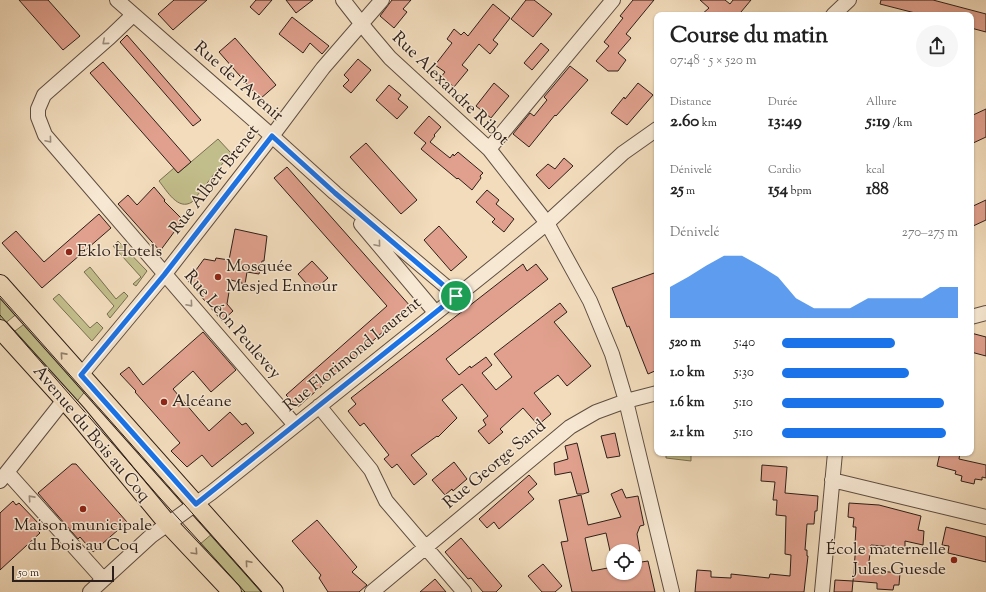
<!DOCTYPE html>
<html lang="fr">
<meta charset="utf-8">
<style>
body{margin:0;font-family:"Sorts Mill Goudy",serif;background:#f6f6f6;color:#222;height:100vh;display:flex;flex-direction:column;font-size:15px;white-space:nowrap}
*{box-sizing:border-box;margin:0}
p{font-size:13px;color:#767676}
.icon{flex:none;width:22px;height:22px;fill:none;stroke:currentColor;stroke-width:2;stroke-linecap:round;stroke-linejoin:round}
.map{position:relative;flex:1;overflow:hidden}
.side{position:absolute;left:654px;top:12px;width:320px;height:444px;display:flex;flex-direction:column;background:#fff;border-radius:8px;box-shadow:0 1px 3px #0004}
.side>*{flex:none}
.controls{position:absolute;left:606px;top:544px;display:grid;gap:8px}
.controls a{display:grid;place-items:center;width:36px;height:36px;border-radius:50%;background:#fff;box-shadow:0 1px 3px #0004;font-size:20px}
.scale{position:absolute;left:12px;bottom:10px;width:102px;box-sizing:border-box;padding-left:4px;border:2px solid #2d1f19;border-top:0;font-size:11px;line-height:14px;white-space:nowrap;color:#2d1f19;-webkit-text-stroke:3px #f7e8d3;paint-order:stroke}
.pin{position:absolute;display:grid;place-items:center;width:34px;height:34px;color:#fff;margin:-17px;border:2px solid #fff;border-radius:50%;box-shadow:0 1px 4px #0007}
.round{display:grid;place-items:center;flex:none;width:42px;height:42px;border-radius:21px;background:#f6f6f6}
.overview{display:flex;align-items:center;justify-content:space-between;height:68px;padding:0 16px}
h1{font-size:22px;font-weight:800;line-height:30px}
.stats{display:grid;grid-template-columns:repeat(3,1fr);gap:6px;height:68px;padding:4px 16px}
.stats div{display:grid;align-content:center}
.stats b{font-size:17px;font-weight:800}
.stats small{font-size:11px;font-weight:400}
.stats p{font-size:11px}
.chart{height:112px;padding:8px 16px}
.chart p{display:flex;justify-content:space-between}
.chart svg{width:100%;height:72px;margin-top:4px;fill:#1a73e8;opacity:.7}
ul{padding:0 16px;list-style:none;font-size:13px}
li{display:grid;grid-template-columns:64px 48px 1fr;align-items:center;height:30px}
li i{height:10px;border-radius:5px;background:#1a73e8}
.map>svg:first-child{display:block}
</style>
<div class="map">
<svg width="986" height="592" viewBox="0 0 986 592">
<rect width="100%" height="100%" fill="#f2dcbc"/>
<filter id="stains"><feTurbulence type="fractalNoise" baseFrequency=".005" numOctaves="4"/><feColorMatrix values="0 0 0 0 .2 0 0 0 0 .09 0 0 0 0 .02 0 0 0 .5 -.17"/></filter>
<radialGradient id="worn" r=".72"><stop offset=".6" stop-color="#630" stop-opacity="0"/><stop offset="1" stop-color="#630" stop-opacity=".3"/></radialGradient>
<!-- green -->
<path fill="#c2be8b" stroke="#786e52" d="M218,139L231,153L192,202C178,211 167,191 159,181L174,168L178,173Z
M118,241L147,271L136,286L133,284L141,277L113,246Z
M90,267L116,299L124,292L128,296L110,318L107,314L114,306L84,272Z
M0,291L19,312L3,325L0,321Z
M59,294L90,328L97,322L103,328L92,341L53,299Z
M27,322L87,389L74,405L11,334Z
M666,453H691V461L666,458Z
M213,533L266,592H241L199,545Z"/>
<!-- building -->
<path fill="#e0a08d" stroke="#2d1f19" d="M19,0H48L80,36L63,50Z
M174,0H207L173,30L158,14Z
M256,0H272L259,15L250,7Z
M286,0H313L296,13Z
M392,0H411L403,9L407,12L394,28L380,16Z
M526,0H534L552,14L533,37L511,19Z
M633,0H654L626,34L631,38L618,53L626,60L618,71H608L596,61L609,46L604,42L623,18L620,16Z
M700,0H725L730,4L733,0H751L741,12L745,15H701L709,8Z
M881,0H933L986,14V32L971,28V15H923L880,4Z
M493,4L510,18L493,40L498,44L490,54L479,44L462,65L468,70L454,87L441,77L445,72L435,65L452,43L447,39L454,29L461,35L464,32L468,36Z
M292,17L329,46L322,54L310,43L303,53L279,34Z
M127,35L201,120L193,126L120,42Z
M235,38L276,85L260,99L219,52Z
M541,43L549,50L532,70L524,63Z
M358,59L371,70L351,93L343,86L349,80L344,75Z
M103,62L191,162L178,173L90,73Z
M570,66L588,80L556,116L555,115L529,147L513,134L530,113L534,116L547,100L544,97Z
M494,83L509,96L491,118L476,106Z
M638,83L653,95L627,125L611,113L624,97L625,99Z
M389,85L401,95L398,99L408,107L397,119L376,100Z
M986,109V137L971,144V116Z
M429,116L441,127L434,135L435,136L430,142L450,158L453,154L454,156L458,152L483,173L480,176L481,178L472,190L458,178L457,179L421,149L426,143L414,133Z
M366,143L417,200L401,214L350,157Z
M564,158L573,166L549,189L536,175L548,164L555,169Z
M287,167L411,307L298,407L286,395L387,306L274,178Z
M154,187L165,200L164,201L183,220L160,251L118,204L128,195L137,205Z
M487,190L499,200L496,204L514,219L504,232L492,222L495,219L476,202Z
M986,200V220L971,227V207Z
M99,214L111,228L42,288L2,243L16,231L44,262Z
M439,226L467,257L451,271L424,240Z
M235,229L267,236L264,261H262L259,274L247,272L245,284L231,280L227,304L233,311L222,321L188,281L204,259L215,261L216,258L229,260Z
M312,261L328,278L313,291L298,274Z
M523,264L527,271L536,264L548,279L446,359L459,375L470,366L471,368L486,357L492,365L482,373L496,390L512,377L494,354L560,303L567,312L554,322L591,366L567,386L558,375L534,393L551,414L538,425L523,408L500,429L503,432L489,444L478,431L486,425L483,420L488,416L462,384L442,400L457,418L438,437L437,436L411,455L427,474L414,485L397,464L392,468L384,459L389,455L364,423L360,426L348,411L356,404L351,398Z
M657,272V370L648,374L629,326L627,327L612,288Z
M203,332L236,370L211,392L193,371L173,389L209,431L230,412L242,425L246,423L254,433L212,467L202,455L187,467L171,451L180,443L135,392L136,391L120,374L129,367L143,385Z
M971,333L986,337V356L971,352Z
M615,433L620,456L607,458L601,436Z
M577,443L589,492L583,494H577L571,472L555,475L554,463L568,459L565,446Z
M940,453H960L959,459L986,465V478L982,477V480L975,479L974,484L961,481L962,476L955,474L956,471L937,466Z
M454,462L467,479L453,491L452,489L445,495L432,480Z
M72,464H76L127,522L93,552L80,537L78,539L38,493Z
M762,465L787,467L785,493L818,496L817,511H815L814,524H807L805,550H807V556H808L804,592H695L697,570L711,571V577L731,578V574L769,578L770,574L790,576L791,555L785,554L786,516L776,515L777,500H773L775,482L761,481Z
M529,475L537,484L528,492L534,499L499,529L494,522L487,528L479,519Z
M622,489L626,498L638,496L644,525L640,526L637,534L640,551H610L606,533L585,538L592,571L613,567V573H635V563L648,561L655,592H572L561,542L568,541L559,500L581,495L588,525L621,517L611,494Z
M13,501L16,505L19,503L42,527L38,531L40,533L0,570V513Z
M849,503L879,505L921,516L918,530L924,531L923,545L905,541V548L871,545L868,570L900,573L899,585H894L893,590L877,589V583L853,581L856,544H855L856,527H853L854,518L848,517Z
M317,520L357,567L352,572L367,585L359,592H328L319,578L321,575L292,541Z
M946,527L986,537V562L948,553L949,546L942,545Z
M461,538L502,586L496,592H483L471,578L468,579L445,552Z
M543,564L562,586L555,592H542L528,576Z
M435,579L446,592H420Z
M835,580L853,581L852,592H834Z"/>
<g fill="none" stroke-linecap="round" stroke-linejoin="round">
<!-- minor casing -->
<g stroke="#5e4e42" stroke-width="16">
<path id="minor" d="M117,0L272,136L335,193L456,295
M343,0L368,32L390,58L489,149L547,223L590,301L612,354L626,401L672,592
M133,15L110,37L44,95L38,109V117L45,135L295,425
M833,15L849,0
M489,149L613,0
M361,224L435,312
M971,317L986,313
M81,375L164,275L272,136L323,68L382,0
M319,406L371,470L386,501L464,592
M7,472L103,579
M832,480L986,517
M0,481L64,400
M90,592L151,536L211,493L497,264L547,223L623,153L657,129
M372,592L570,427L596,412L626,401L657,393
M822,592L835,453"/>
</g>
<!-- major casing -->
<g stroke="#2d1f19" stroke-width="20">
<path id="major" d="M0,284L274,592
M0,329L76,413L168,524L232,592"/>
</g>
<!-- minor -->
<use href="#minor" stroke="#f7e8d3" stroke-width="14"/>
<!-- major -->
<use href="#major" stroke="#f2dcbc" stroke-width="18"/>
<!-- tram -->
<path stroke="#2d1f19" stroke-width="1" d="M0,296L262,592
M0,315L160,498L245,592"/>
</g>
<!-- one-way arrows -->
<defs><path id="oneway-chevron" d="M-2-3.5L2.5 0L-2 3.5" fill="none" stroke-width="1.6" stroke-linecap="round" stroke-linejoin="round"/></defs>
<g stroke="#9c8e7f">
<use href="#oneway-chevron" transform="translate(105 42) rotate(139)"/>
<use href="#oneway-chevron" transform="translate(49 140) rotate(50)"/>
<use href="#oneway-chevron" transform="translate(378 244) rotate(50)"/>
<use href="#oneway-chevron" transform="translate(190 304) rotate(49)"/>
<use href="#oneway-chevron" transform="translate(31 498) rotate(-132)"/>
</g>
<g stroke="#907e6a">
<use href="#oneway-chevron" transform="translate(63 355) rotate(-132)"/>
<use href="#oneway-chevron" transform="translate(195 552) rotate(47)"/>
<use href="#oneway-chevron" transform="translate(248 563) rotate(-131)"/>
</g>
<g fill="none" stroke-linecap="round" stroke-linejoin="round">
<!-- route casing -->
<g stroke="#fff" stroke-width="8">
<path id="route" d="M272,136L335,193L456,296L196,504L81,375L164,275Z"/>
</g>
<!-- route -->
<use href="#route" stroke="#1a73e8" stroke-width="5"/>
</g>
<!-- markers -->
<g fill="#8f2418" stroke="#f7e8d3" stroke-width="1.5">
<circle cx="69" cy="252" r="4"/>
<circle cx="218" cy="277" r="4"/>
<circle cx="164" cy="402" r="4"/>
<circle cx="83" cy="509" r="4"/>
<circle cx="954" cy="560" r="4"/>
</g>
<g text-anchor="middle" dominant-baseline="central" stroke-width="3" stroke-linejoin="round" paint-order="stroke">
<!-- street labels -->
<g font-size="17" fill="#2d1f19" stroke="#f7e8d3">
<text transform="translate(238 82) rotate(41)">Rue de l'Avenir</text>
<text transform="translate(450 89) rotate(44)">Rue Alexandre Ribot</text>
<text transform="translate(215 180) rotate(-52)">Rue Albert Brenet</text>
<text transform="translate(232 325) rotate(49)">Rue Léon Peulevey</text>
<text transform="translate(353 355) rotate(-39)">Rue Florimond Laurent</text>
<text transform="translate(91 434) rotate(50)">Avenue du Bois au Coq</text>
<text transform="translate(495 465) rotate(-40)">Rue George Sand</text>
</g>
<!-- poi labels -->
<g font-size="17" fill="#2d1f19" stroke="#f7e8d3" text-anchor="start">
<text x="77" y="252">Eklo Hotels</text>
<text x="226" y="267">Mosquée<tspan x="226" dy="20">Mesjed Ennour</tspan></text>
<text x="172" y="402">Alcéane</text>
<text x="83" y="526" text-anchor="middle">Maison municipale<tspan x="83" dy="20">du Bois au Coq</tspan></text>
<text x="946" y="550" text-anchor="end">École maternelle<tspan x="946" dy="20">Jules Guesde</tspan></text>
</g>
</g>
<rect width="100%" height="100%" filter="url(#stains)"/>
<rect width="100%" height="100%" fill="url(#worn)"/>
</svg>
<div class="controls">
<a><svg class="icon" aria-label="locate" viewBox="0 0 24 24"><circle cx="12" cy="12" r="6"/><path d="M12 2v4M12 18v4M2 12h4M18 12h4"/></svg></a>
</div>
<div class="scale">50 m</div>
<div class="pin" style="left:456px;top:296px;background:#1e9e55"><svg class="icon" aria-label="arrive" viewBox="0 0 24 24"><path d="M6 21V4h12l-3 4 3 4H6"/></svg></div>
<section class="side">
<div class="overview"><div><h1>Course du matin</h1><p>07:48 · 5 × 520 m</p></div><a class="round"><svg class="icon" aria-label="share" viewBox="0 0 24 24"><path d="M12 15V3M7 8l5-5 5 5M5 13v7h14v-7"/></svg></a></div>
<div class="stats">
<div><p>Distance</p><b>2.60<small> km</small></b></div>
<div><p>Durée</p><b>13:49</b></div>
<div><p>Allure</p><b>5:19<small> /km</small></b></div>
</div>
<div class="stats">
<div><p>Dénivelé</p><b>25<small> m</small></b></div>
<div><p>Cardio</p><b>154<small> bpm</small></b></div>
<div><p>kcal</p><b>188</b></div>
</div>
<div class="chart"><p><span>Dénivelé</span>270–275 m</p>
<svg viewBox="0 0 160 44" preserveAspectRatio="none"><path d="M0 44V25L10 19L20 12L30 6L40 6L50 12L60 19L70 32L80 38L90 38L100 38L110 32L120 32L130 32L140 32L150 25L160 25V44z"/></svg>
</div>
<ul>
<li><b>520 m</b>5:40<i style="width:64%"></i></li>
<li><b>1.0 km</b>5:30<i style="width:72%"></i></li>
<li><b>1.6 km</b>5:10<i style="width:92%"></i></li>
<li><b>2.1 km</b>5:10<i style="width:93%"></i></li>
</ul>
</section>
</div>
